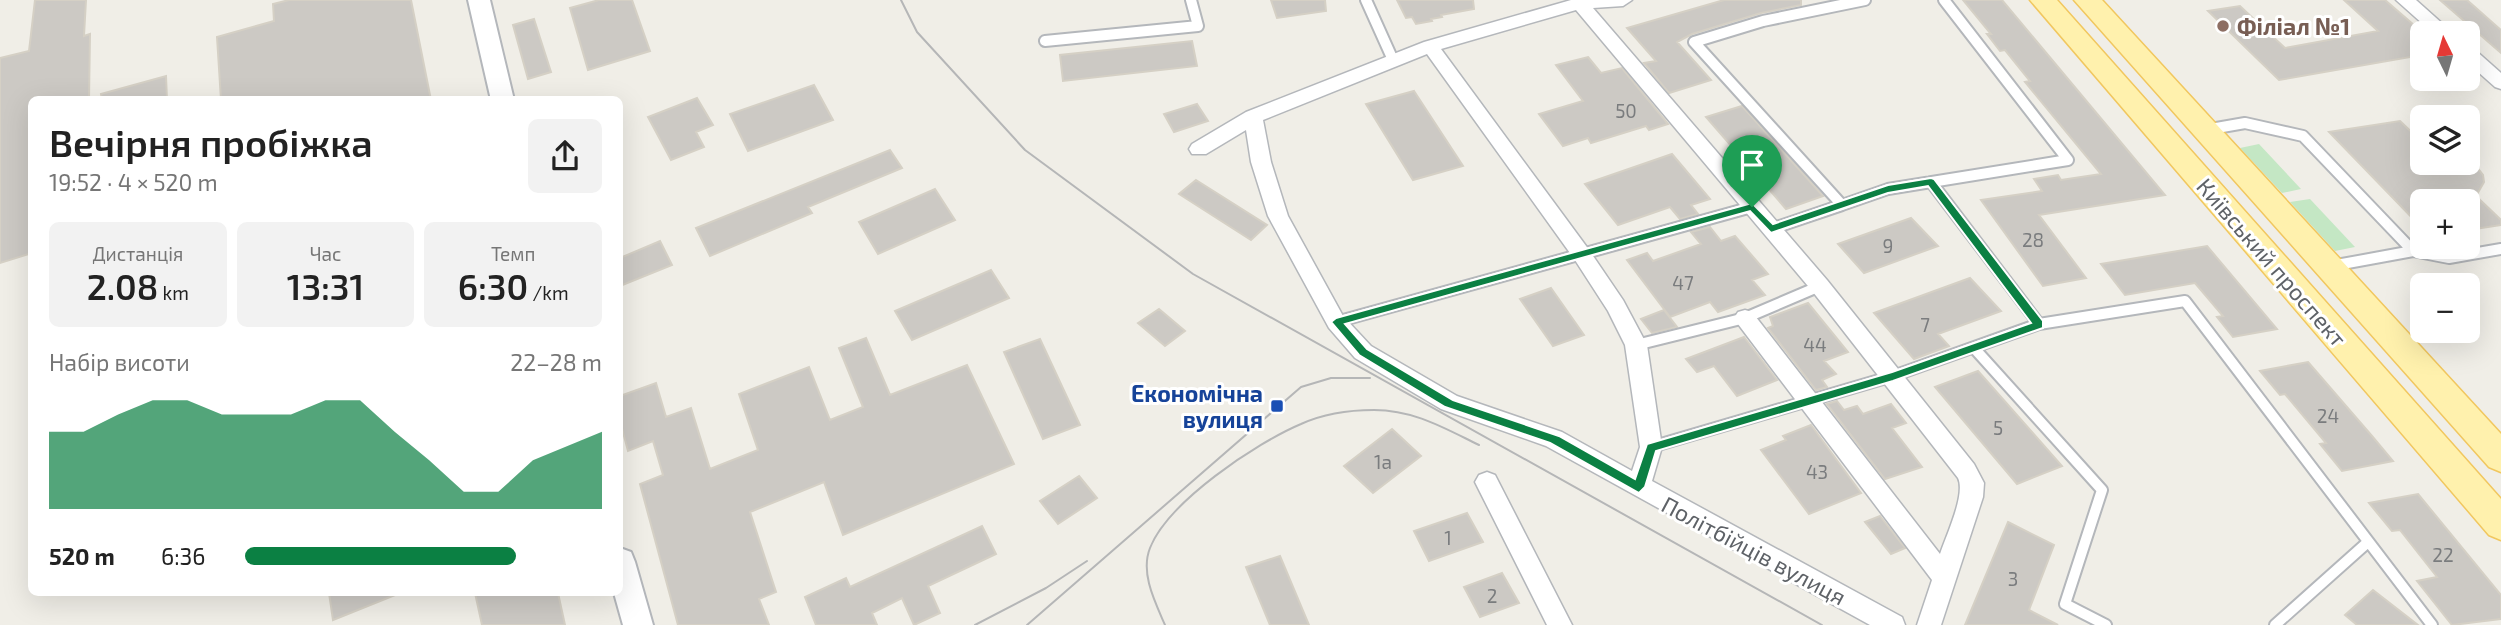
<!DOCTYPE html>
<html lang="uk">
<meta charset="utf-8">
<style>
body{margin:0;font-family:"Exo 2",sans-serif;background:#f2f2f2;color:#222;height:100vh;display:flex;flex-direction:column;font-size:26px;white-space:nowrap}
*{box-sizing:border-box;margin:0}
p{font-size:23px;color:#767676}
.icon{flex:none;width:38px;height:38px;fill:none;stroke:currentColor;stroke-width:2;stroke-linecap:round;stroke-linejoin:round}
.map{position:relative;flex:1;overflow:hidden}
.side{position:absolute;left:28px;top:96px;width:595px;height:500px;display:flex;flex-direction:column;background:#fff;border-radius:10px;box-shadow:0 7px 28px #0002}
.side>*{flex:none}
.needle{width:46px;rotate:355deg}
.tools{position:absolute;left:2410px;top:21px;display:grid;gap:14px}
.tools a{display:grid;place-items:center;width:70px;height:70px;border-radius:10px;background:#fff;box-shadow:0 7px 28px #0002;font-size:35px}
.pin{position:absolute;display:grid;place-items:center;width:60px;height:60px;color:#fff;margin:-72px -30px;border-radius:50% 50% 50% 0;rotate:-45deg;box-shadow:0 0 7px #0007}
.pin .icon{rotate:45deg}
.round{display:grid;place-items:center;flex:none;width:74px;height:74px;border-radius:10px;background:#f2f2f2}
.head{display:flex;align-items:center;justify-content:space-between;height:119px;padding:0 21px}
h1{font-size:38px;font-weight:600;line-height:52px}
.metrics{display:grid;grid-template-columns:repeat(3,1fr);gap:10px;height:119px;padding:7px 21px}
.metrics div{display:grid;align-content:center;border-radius:10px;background:#f2f2f2;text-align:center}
.metrics b{font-size:35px;font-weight:600}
.metrics small{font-size:19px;font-weight:400}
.metrics p{font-size:19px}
.chart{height:196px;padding:14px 21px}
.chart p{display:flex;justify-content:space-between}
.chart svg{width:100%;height:126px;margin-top:7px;fill:#0b8043;opacity:.7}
ul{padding:0 21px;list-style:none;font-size:23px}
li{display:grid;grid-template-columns:112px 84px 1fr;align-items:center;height:52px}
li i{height:18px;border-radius:9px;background:#0b8043}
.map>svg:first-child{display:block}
</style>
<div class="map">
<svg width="2501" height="625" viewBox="0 0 2501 625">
<rect width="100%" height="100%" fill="#f0eee7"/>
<!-- green -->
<path fill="#c4e7c4" d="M2259,144L2301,189L2282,193L2240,148Z
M2310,199L2355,247L2335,251L2290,202Z"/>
<!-- building -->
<path fill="#ccc9c4" stroke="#d5d0c5" stroke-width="2" d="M35,0H86L84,36L90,34L89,100H32V253L0,263V58L29,51Z
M289,0H411L431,100H221L217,37L274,21L273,4Z
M599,0H632L650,51L588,70L570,8Z
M1271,0H1325L1326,11L1277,18Z
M1397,0H1473L1474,9L1441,15L1442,17L1431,19L1432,21L1416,24L1412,17L1406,18Z
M1724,0H1801V5L1761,13L1692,34L1677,42L1711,80L1669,93L1644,63L1656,61L1627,28Z
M1963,0H2002L2165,195L2039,215L2086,278L2043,286L1981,200L2042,191L2034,179L2058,175L2061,180L2101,174L2025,82L2030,81L2005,50L2000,51L1987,34H1991Z
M2344,0H2385L2422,32V55L2279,80L2208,11L2240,6L2285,48L2378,31Z
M2440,0H2467L2501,30V53Z
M534,19L551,72L528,79L513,25Z
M1192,41L1197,66L1063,81L1060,55Z
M1588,57L1601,73L1622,68L1668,124L1649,130L1646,126L1591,143L1588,138L1563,146L1539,114L1583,101L1556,65Z
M166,76L167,100H102L101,94Z
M814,85L833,120L748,151L730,114Z
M1414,91L1463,166L1413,180L1366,104Z
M697,98L713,125L696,132L704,147L671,160L648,117Z
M1197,104L1208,121L1174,132L1164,114Z
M1742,106L1823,196L1786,209L1706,117Z
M2400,121L2422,142V163H2472L2476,166L2483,175L2484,182L2476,196L2501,220V225L2468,230V201H2422V228L2329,132Z
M890,150L902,168L808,207L812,213L710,256L696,228Z
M1672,154L1710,199L1691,205L1698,214L1680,219L1670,207L1618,225L1585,184Z
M1196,180L1267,225L1251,240L1179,194Z
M935,189L955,220L878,254L859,222Z
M1911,218L1938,246L1864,273L1838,244Z
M1710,227L1721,241L1735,236L1768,274L1752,280L1765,295L1718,312L1710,302L1670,317L1627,260L1647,253L1653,261L1701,244L1691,232Z
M660,241L672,265L620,286V258Z
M2207,246L2277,329L2233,337L2217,317L2223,316L2195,283L2125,295L2101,264Z
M991,270L1009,298L912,340L895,311Z
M1970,278L2001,311L1938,334L1949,346L1914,359L1874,313Z
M1551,288L1584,335L1553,346L1520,299Z
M1808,303L1848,352L1824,361L1836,374L1822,380L1827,387L1816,390L1768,328L1773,326L1770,317Z
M1159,309L1185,331L1165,346L1138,323Z
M1664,310L1677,327L1652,333L1641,319Z
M1744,337L1777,380L1737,396L1714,366L1697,372L1686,359Z
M866,338L890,395L967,365L1014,464L843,535L824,482L750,512L776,592L759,599L769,625H678L640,484L663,475L653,441L628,451L620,421V396L656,383L666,417L691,408L710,469L758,450L739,394L809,367L830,420L863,407L839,348Z
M1040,339L1080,425L1043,439L1004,352Z
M2308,362L2372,436L2393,461L2342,471L2320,444L2326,443L2285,394L2280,395L2260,371Z
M1978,371L2062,466L2017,484L1935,387Z
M1837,401L1844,410L1857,406L1863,414L1891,404L1906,423L1892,428L1922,467L1885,479L1827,404Z
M1811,425L1861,493L1809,514L1761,450L1786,440L1783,436Z
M1392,429L1421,456L1373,493L1344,466Z
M1079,476L1097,498L1058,524L1040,501Z
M2418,494L2501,595V619L2452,625L2417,581L2437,577L2400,530L2392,531L2369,503Z
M1467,513L1483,542L1429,561L1414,531Z
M1880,516L1905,548L1891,554L1865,522Z
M2008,522L2054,545L2029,610L2058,625H1965Z
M982,526L996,554L928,586L940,613L914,625L902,598L872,613L877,625H816L805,597L846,578L850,587Z
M1280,556L1309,625H1270L1246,567Z
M1502,573L1519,603L1480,617L1464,587Z
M2373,590L2418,625H2357L2345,615Z
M329,593H397L398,594L333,620Z
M475,593H558L565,625H482Z"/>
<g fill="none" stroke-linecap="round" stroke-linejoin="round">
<!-- service casing -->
<g stroke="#b4b7bb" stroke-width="14">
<path id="service" d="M1366,0L1393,60
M1865,0L1763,21L1694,42L1842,205L1888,189L2068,160L1944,0
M1045,41L1198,26L1191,0
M2205,130L2245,123L2303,136L2413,251
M1931,182L2039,324
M1771,229L1842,205
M2331,266L2413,251L2449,258L2501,249
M1336,322L1752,207
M1636,345L1745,318L1820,286
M1974,348L2102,490L2065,604L2106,625
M1651,447L1893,376L2039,324L2185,301L2432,625
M2275,625L2368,542"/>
</g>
<!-- minor casing -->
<g stroke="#b4b7bb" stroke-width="3">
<path id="minor" d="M1571,0H1632L1623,6L1593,8L1827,280L1974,464L1984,483L1983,497L1941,625H1917L1932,580L1738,324L1734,318L1738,312L1745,310L1752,312L1940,554C1946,536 1966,494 1958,478L1813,292L1576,10L1441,49L1589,250L1623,300L1647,345L1662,447L1652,481L1902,617L1905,625H1870L1546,446L1441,409L1355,358L1329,328L1268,216L1251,162L1246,130L1206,154H1192L1189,149L1192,144L1246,112L1424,42ZM1427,54L1575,260L1608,311L1625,345L1640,447L1632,471L1562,432L1457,396L1371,346L1343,316L1288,216L1271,162L1263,120Z
M2396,0H2416L2453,33H2433Z
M2468,47L2474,49L2501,73V89L2495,87L2468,63Z
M1487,472L1495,475L1572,625H1547L1475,482L1479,475Z"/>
</g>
<!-- tertiary casing -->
<g stroke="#b4b7bb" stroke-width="4">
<path id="tertiary" d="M468,0H490L514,100H491Z
M620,548L631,552L635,562L653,625H623L614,593H620Z"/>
</g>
<!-- primary casing -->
<g stroke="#f1c75f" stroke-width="3">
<path id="primary" d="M2030,0H2057L2501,499V540L2489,535Z
M2074,0H2102L2501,434V472L2489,467Z"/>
</g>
<!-- service -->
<use href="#service" stroke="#fff" stroke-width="10"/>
<!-- minor -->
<use href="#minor" fill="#fff" fill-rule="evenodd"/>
<!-- tertiary -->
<use href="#tertiary" fill="#fff" fill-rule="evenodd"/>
<!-- primary -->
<use href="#primary" fill="#fff1ad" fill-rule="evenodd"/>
<!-- tram -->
<path stroke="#b5b6b7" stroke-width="2" d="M901,0L917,32L1025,150L1193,274L1822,625
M975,625L1046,588L1087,561
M1027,625L1301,387L1331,378H1370
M1165,625C1155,602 1140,573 1150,548C1168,502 1256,443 1301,424C1323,414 1349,410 1374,410C1414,410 1444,428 1479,445"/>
</g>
<!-- route -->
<path fill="#0b8043" stroke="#fff" stroke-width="2" fill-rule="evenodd" d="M1931,178L1934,179L2043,321V328L1893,381L1656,451L1645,487L1639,493L1550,443L1445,407L1359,355L1331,322L1336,318L1752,203L1773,224L1888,185ZM1928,186L2031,323L1892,372L1647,444L1635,479L1559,436L1453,400L1367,349L1345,324L1750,211L1771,233L1888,193Z"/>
<!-- markers -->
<circle fill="#8d6e63" stroke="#fff" stroke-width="2.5" cx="2223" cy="26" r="7"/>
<rect fill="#1a4fb4" stroke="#fff" stroke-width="2.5" x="1270" y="399" width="14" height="14" rx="3.5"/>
<g text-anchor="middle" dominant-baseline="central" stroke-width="6" stroke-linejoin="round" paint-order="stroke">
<!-- number labels -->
<g font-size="19" fill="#7a7c7e">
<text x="1626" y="110">50</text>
<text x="2033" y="239">28</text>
<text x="1888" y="245">9</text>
<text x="1683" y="282">47</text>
<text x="1925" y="324">7</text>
<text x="1815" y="344">44</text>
<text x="2328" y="415">24</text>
<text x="1998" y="427">5</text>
<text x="1383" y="461">1а</text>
<text x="1817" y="471">43</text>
<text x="1448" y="537">1</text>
<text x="2443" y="554">22</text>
<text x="2013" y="578">3</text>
<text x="1492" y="595">2</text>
</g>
<!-- education labels -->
<g font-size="23" font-weight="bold" fill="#785e54" stroke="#fff" text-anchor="start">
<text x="2237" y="26">Філіал №1</text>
</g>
<!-- street labels -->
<g font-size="23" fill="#5e6267" stroke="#fff">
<text transform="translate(2272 262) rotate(49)">Київський проспект</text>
<text transform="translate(1754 550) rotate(28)">Політбійців вулиця</text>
</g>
<!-- transit labels -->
<g font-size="23" font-weight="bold" fill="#164399" stroke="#fff" text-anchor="end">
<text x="1263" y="393">Економічна<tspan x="1263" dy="26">вулиця</tspan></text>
</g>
</g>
</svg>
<div class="tools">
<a><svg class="needle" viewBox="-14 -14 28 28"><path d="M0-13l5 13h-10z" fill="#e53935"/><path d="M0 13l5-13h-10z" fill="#767676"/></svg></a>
<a><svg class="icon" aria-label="layers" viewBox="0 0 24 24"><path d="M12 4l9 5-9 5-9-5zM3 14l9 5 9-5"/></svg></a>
<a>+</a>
<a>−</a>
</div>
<div class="pin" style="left:1752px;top:207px;background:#1e9e55"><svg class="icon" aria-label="arrive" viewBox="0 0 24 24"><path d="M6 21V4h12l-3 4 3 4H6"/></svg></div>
<section class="side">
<div class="head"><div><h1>Вечірня пробіжка</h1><p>19:52 · 4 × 520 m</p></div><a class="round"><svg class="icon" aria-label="share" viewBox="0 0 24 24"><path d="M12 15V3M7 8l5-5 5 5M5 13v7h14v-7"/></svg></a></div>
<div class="metrics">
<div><p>Дистанція</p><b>2.08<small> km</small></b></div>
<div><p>Час</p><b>13:31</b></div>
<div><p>Темп</p><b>6:30<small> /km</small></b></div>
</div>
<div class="chart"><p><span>Набір висоти</span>22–28 m</p>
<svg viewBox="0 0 160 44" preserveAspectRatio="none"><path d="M0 44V17L10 17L20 11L30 6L40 6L50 11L60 11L70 11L80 6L90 6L100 17L110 27L120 38L130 38L140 27L150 22L160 17V44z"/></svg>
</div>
<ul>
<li><b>520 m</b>6:36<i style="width:76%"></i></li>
</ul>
</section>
</div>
